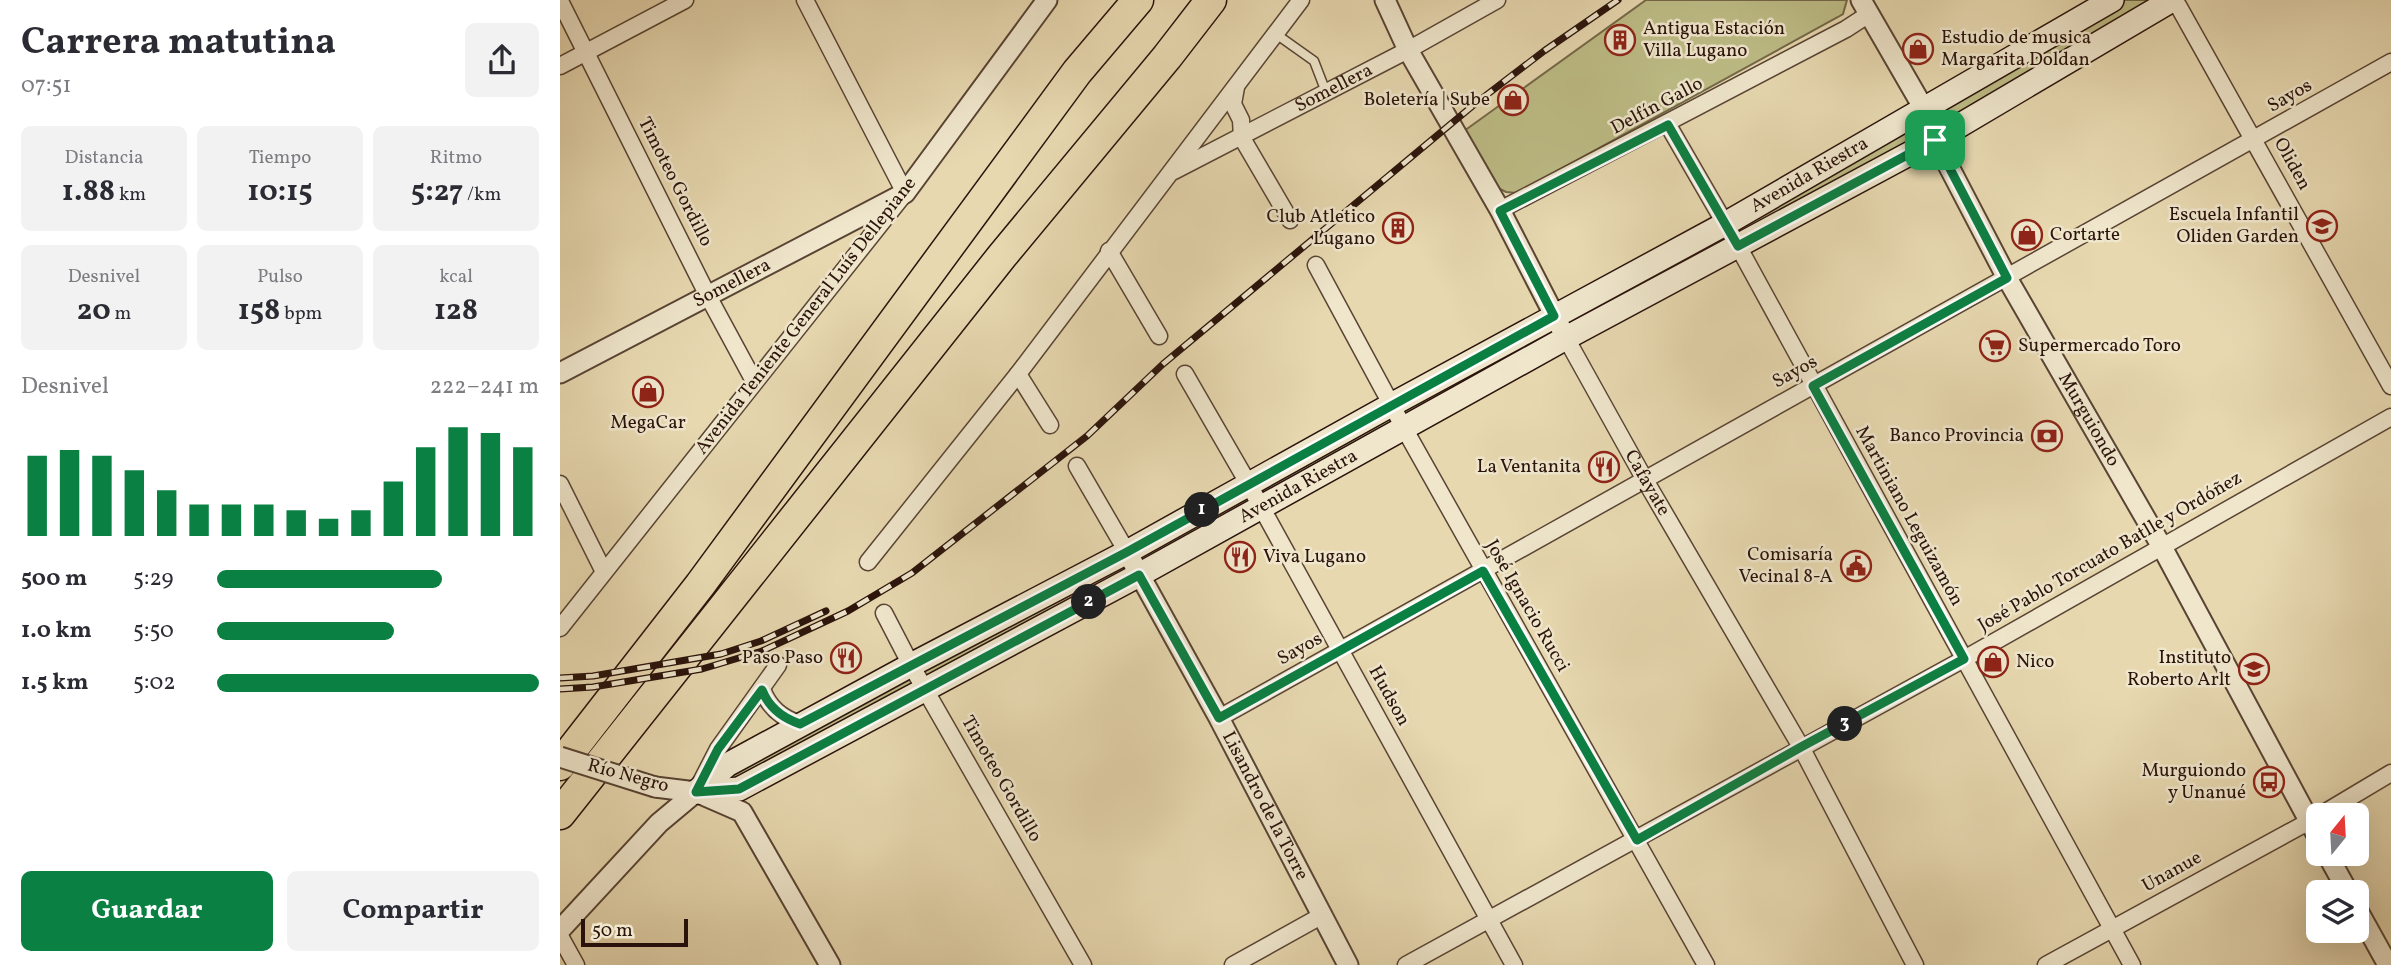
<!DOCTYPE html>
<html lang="es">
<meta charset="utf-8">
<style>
body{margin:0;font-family:Vollkorn,serif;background:#f2f2f3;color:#2b2b33;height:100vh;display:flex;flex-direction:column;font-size:26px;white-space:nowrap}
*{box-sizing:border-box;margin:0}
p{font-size:23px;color:#7c7c81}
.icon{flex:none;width:38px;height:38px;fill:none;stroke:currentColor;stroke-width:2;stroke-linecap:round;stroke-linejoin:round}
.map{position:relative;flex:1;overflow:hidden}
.drawer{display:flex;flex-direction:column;background:#fff;width:560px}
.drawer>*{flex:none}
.needle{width:46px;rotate:18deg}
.tools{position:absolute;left:1746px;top:803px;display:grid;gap:14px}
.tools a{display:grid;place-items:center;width:63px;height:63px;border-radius:10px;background:#fff;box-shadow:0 7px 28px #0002;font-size:35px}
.scale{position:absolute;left:21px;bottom:18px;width:107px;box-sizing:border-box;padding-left:7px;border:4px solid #2a130b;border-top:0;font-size:19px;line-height:24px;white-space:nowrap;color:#2a130b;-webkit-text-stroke:5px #efe6cc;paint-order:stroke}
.pin{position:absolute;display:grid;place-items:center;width:60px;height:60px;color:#fff;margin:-30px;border-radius:14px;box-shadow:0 4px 10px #0006}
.km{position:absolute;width:35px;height:35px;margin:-18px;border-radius:50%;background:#222;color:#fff;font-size:19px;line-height:35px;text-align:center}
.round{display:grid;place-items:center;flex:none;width:74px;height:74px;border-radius:10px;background:#f2f2f3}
.overview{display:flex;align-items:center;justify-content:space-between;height:119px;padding:0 21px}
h1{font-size:38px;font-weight:700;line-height:52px}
.figures{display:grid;grid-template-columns:repeat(3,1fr);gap:10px;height:119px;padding:7px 21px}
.figures div{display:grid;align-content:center;border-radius:10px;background:#f2f2f3;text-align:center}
.figures b{font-size:30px;font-weight:700}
.figures small{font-size:19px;font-weight:400}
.figures p{font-size:19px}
.chart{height:196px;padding:14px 21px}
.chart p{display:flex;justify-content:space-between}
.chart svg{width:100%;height:126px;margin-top:7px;stroke:#0b8043;stroke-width:6}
.primary-button{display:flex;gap:14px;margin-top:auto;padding:14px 21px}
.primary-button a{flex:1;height:80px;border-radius:10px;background:#0b8043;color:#fff;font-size:28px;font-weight:700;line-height:80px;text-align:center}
.primary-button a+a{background:#f2f2f3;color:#2b2b33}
ul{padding:0 21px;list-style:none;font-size:23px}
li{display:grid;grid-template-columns:112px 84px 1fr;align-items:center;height:52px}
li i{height:18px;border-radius:9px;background:#0b8043}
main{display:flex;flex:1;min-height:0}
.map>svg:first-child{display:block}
</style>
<main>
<section class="drawer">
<div class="overview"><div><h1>Carrera matutina</h1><p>07:51</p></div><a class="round"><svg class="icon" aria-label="share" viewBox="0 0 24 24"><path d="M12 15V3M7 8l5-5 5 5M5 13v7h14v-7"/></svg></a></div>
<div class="figures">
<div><p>Distancia</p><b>1.88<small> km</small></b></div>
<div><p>Tiempo</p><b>10:15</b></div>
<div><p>Ritmo</p><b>5:27<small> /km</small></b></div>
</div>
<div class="figures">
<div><p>Desnivel</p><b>20<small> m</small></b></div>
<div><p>Pulso</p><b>158<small> bpm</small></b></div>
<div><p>kcal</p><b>128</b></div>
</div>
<div class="chart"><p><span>Desnivel</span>222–241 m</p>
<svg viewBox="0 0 160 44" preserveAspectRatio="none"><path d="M5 44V16M15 44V14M25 44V16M35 44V21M45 44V28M55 44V33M65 44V33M75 44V33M85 44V35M95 44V38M105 44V35M115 44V25M125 44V13M135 44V6M145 44V8M155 44V13"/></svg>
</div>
<ul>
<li><b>500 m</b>5:29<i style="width:70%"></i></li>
<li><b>1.0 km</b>5:50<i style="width:55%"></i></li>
<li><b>1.5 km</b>5:02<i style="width:100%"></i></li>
</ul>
<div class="primary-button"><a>Guardar</a><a>Compartir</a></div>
</section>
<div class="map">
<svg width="1831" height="965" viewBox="0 0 1831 965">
<rect width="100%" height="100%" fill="#e7d8b0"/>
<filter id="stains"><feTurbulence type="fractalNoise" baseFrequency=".00286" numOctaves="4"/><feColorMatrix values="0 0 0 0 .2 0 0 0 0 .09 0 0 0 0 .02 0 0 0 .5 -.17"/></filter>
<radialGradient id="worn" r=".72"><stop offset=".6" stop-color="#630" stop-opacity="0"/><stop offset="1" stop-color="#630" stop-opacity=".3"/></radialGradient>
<!-- green -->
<path fill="#bdbc86" stroke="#746848" stroke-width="2" d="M1086,0H1287L1283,14L1278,17L957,193L946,192L938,188L904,131Z
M1552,0H1612L179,789L136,792Z"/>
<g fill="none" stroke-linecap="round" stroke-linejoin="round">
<!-- service casing -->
<g stroke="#594434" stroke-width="11">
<path id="service" d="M716,34L754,61L766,92"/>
</g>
<!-- minor casing -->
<g stroke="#594434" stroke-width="19">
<g id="minor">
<path d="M1615,0L1831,386"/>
<path d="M0,1L148,296L194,381"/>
<path d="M0,66L125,0"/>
<path d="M676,87L673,104L681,120L682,138L730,220"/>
<path d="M1108,125L1178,246L1572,965"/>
<path id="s1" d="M614,171L848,50L937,0"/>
<path d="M940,210L1286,29L1309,14"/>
<path d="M549,251L599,336"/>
<path d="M756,265L844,428L1146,965"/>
<path id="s2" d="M1006,338L1085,480L1241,747L1355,965"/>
<path d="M458,374L490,425"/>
<path d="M625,374L688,483L954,965"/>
<path d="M517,466L567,552"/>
<path d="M0,484L44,572"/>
<path d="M308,562L458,374L741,0"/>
<path d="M324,613L351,665L523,965"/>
<path d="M0,628L345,193L245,0"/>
<path d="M202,689C209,708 222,718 240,724"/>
<path d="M659,718L1831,62"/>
<path d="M141,782L158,749L218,665"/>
<path d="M1759,816L1831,773"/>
<path d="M0,936L16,965"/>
<path d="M673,965L761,916"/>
<path d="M846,965L1404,659L1831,417"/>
<path d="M1486,965L1759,816"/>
</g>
</g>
<!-- tertiary casing -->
<g stroke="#594434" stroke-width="23">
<g id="tertiary">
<path d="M825,0L848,50L940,210L1006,338"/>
<path id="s3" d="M1301,0L1364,109L1375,140L1447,278L1602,547L1759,839"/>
<path id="s4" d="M0,373L345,193L487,0"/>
<path id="s5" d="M567,552L659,718L788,965"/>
<path d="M95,787L136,792L182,812L270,965"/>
<path d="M1767,854L1788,892"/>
<path d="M1797,909L1828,965"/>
<path d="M0,930L99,823L136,792"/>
</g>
</g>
<!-- secondary casing -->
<g stroke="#2a130b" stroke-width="26">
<g id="secondary">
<path id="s6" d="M136,792L179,789L579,575L1006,338L1375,140L1612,0"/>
<path id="s7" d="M136,792L167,765L351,665L567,552L831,405L1165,224L1552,0"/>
</g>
</g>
<!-- motorway casing -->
<g stroke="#2a130b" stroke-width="33">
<path id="motorway" d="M0,765L140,585L517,72L578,0
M0,814L442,256L607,57L651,0"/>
</g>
<!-- service -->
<use href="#service" stroke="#efe6cc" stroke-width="8"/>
<!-- minor -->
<use href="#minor" stroke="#efe6cc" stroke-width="16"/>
<!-- tertiary -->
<use href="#tertiary" stroke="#efe6cc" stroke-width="19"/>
<!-- secondary -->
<use href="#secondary" stroke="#efe6cc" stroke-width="23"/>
<!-- motorway -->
<use href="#motorway" stroke="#e7d8b0" stroke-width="30"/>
<!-- rail casing -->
<g stroke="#2a130b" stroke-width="7">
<path id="rail" d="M0,678L33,676L161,654L201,641L266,611
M0,689L33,687L142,669L202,651L288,611L352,573L527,436L603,364L916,103L984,51L1058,0"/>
</g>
<!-- rail -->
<use href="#rail" stroke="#efe6cc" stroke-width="4.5" stroke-dasharray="13" stroke-linecap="butt"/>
<!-- tertiary-bridge casing -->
<g stroke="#594434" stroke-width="23" stroke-linecap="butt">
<path id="tertiary-bridge" d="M0,757L95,787"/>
</g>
<!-- tertiary-bridge -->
<use href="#tertiary-bridge" stroke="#efe6cc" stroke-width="19"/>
</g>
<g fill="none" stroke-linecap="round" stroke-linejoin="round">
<!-- route casing -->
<g stroke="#fff" stroke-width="14">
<path id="route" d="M1108,125L1178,246L1375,140L1447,278L1253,386L1404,659L1241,747L1077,840L923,571L659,718L579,575L179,789L136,792L158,749L202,690C209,708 222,718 240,724L567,552L994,316L940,211Z"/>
</g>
<!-- route -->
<use href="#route" stroke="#0b8043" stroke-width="9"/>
</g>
<!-- icons -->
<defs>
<g id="building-ring" transform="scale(1.575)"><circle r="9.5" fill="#efe6cc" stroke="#8f2418" stroke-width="1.5"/><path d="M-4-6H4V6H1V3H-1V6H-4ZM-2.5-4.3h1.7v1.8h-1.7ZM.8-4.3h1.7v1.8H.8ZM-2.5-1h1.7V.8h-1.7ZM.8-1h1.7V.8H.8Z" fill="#8f2418"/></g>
<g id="shop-ring" transform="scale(1.575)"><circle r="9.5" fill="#efe6cc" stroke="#8f2418" stroke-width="1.5"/><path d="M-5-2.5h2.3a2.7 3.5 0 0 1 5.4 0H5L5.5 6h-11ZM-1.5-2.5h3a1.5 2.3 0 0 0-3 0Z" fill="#8f2418"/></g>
<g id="school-ring" transform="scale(1.575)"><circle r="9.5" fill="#efe6cc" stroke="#8f2418" stroke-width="1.5"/><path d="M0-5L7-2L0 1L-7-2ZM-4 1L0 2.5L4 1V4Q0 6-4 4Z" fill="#8f2418"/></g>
<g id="supermarket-ring" transform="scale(1.575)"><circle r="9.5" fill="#efe6cc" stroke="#8f2418" stroke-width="1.5"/><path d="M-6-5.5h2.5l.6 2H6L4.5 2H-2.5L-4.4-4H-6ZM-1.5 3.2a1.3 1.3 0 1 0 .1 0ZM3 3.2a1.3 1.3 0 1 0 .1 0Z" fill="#8f2418"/></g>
<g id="bank-ring" transform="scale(1.575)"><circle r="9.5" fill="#efe6cc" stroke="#8f2418" stroke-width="1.5"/><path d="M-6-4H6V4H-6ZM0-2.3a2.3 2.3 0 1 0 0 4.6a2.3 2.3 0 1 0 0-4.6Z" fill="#8f2418"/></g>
<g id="restaurant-ring" transform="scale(1.575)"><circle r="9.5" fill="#efe6cc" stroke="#8f2418" stroke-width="1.5"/><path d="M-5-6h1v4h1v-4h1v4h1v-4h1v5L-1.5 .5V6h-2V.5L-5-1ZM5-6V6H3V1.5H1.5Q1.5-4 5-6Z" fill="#8f2418"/></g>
<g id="civic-ring" transform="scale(1.575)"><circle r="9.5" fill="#efe6cc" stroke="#8f2418" stroke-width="1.5"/><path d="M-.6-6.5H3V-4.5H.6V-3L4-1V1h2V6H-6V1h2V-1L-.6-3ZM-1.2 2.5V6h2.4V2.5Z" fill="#8f2418"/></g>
<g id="bus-ring" transform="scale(1.575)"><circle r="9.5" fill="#efe6cc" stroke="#8f2418" stroke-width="1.5"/><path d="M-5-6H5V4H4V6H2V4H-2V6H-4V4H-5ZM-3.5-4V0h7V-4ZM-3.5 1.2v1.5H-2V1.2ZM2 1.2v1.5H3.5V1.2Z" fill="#8f2418"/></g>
</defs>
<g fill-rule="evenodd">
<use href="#building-ring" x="1060" y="40"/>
<use href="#shop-ring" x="1358" y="49"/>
<use href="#shop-ring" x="953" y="100"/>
<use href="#school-ring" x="1762" y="226"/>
<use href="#building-ring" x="838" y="228"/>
<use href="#shop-ring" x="1467" y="235"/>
<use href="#supermarket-ring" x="1435" y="346"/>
<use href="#shop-ring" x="88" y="392"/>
<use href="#bank-ring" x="1487" y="436"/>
<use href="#restaurant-ring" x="1044" y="467"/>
<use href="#restaurant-ring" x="680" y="557"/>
<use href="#civic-ring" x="1296" y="566"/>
<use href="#restaurant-ring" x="286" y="658"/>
<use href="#shop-ring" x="1433" y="662"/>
<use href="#school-ring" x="1694" y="669"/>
<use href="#bus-ring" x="1709" y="782"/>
</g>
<g text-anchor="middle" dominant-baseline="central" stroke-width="5" stroke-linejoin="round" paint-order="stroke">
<!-- poi labels -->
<g font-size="19" fill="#2a130b" stroke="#efe6cc" text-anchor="end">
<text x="1083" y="29" text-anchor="start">Antigua Estación<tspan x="1083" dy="22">Villa Lugano</tspan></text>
<text x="1381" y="38" text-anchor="start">Estudio de musica<tspan x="1381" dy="22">Margarita Doldan</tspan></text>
<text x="930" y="100">Boletería | Sube</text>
<text x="1739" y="215">Escuela Infantil<tspan x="1739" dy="22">Oliden Garden</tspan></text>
<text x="815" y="217">Club Atletico<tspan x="815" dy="22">Lugano</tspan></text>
<text x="1490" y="235" text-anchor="start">Cortarte</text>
<text x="1458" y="346" text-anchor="start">Supermercado Toro</text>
<text x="88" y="423" text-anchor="middle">MegaCar</text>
<text x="1464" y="436">Banco Provincia</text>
<text x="1021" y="467">La Ventanita</text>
<text x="1273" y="555">Comisaría<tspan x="1273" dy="22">Vecinal 8-A</tspan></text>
<text x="703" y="557" text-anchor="start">Viva Lugano</text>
<text x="263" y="658">Paso Paso</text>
<text x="1671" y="658">Instituto<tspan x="1671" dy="22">Roberto Arlt</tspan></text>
<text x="1456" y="662" text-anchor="start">Nico</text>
<text x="1686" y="771">Murguiondo<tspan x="1686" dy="22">y Unanué</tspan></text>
</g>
<!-- street labels -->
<g font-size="19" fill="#2a130b" stroke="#efe6cc">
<text stroke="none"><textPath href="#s1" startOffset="180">Somellera</textPath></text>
<text transform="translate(1730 96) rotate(-30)">Sayos</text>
<text transform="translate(1097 106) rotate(-28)">Delfín Gallo</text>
<text transform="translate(1732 164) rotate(61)">Oliden</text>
<text stroke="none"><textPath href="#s7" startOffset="1274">Avenida Riestra</textPath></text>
<text transform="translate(115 182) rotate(63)">Timoteo Gordillo</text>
<text stroke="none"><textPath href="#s4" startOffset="194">Somellera</textPath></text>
<text transform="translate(246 316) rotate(-52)">Avenida Teniente General Luís Dellepiane</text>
<text transform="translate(1235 372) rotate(-29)">Sayos</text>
<text stroke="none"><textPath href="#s3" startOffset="478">Murguiondo</textPath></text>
<text stroke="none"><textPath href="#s2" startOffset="166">Cafayate</textPath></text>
<text stroke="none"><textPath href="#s6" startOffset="679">Avenida Riestra</textPath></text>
<text transform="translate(1349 516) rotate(61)">Martiniano Leguizamón</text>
<text transform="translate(1550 552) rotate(-30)">José Pablo Torcuato Batlle y Ordóñez</text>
<text transform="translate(967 606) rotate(60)">José Ignacio Rucci</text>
<text transform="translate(740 649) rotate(-29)">Sayos</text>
<text transform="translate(829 696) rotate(61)">Hudson</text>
<text transform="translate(68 776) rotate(15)">Río Negro</text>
<text transform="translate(441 779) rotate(60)">Timoteo Gordillo</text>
<text stroke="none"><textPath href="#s5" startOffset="289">Lisandro de la Torre</textPath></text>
<text transform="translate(1612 872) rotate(-29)">Unanue</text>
</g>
</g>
<rect width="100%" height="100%" filter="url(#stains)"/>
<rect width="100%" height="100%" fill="url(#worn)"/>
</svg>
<div class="tools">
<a><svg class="needle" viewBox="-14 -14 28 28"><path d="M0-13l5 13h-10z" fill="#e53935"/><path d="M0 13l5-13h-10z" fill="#7c7c81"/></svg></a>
<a><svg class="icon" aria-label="layers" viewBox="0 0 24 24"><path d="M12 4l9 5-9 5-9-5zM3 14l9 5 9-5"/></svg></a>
</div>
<div class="scale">50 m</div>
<div class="pin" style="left:1375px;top:140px;background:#1e9e55"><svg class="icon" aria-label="arrive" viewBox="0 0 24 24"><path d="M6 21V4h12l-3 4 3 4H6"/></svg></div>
<b class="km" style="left:642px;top:510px">1</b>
<b class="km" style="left:529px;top:602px">2</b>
<b class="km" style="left:1285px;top:724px">3</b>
</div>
</main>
